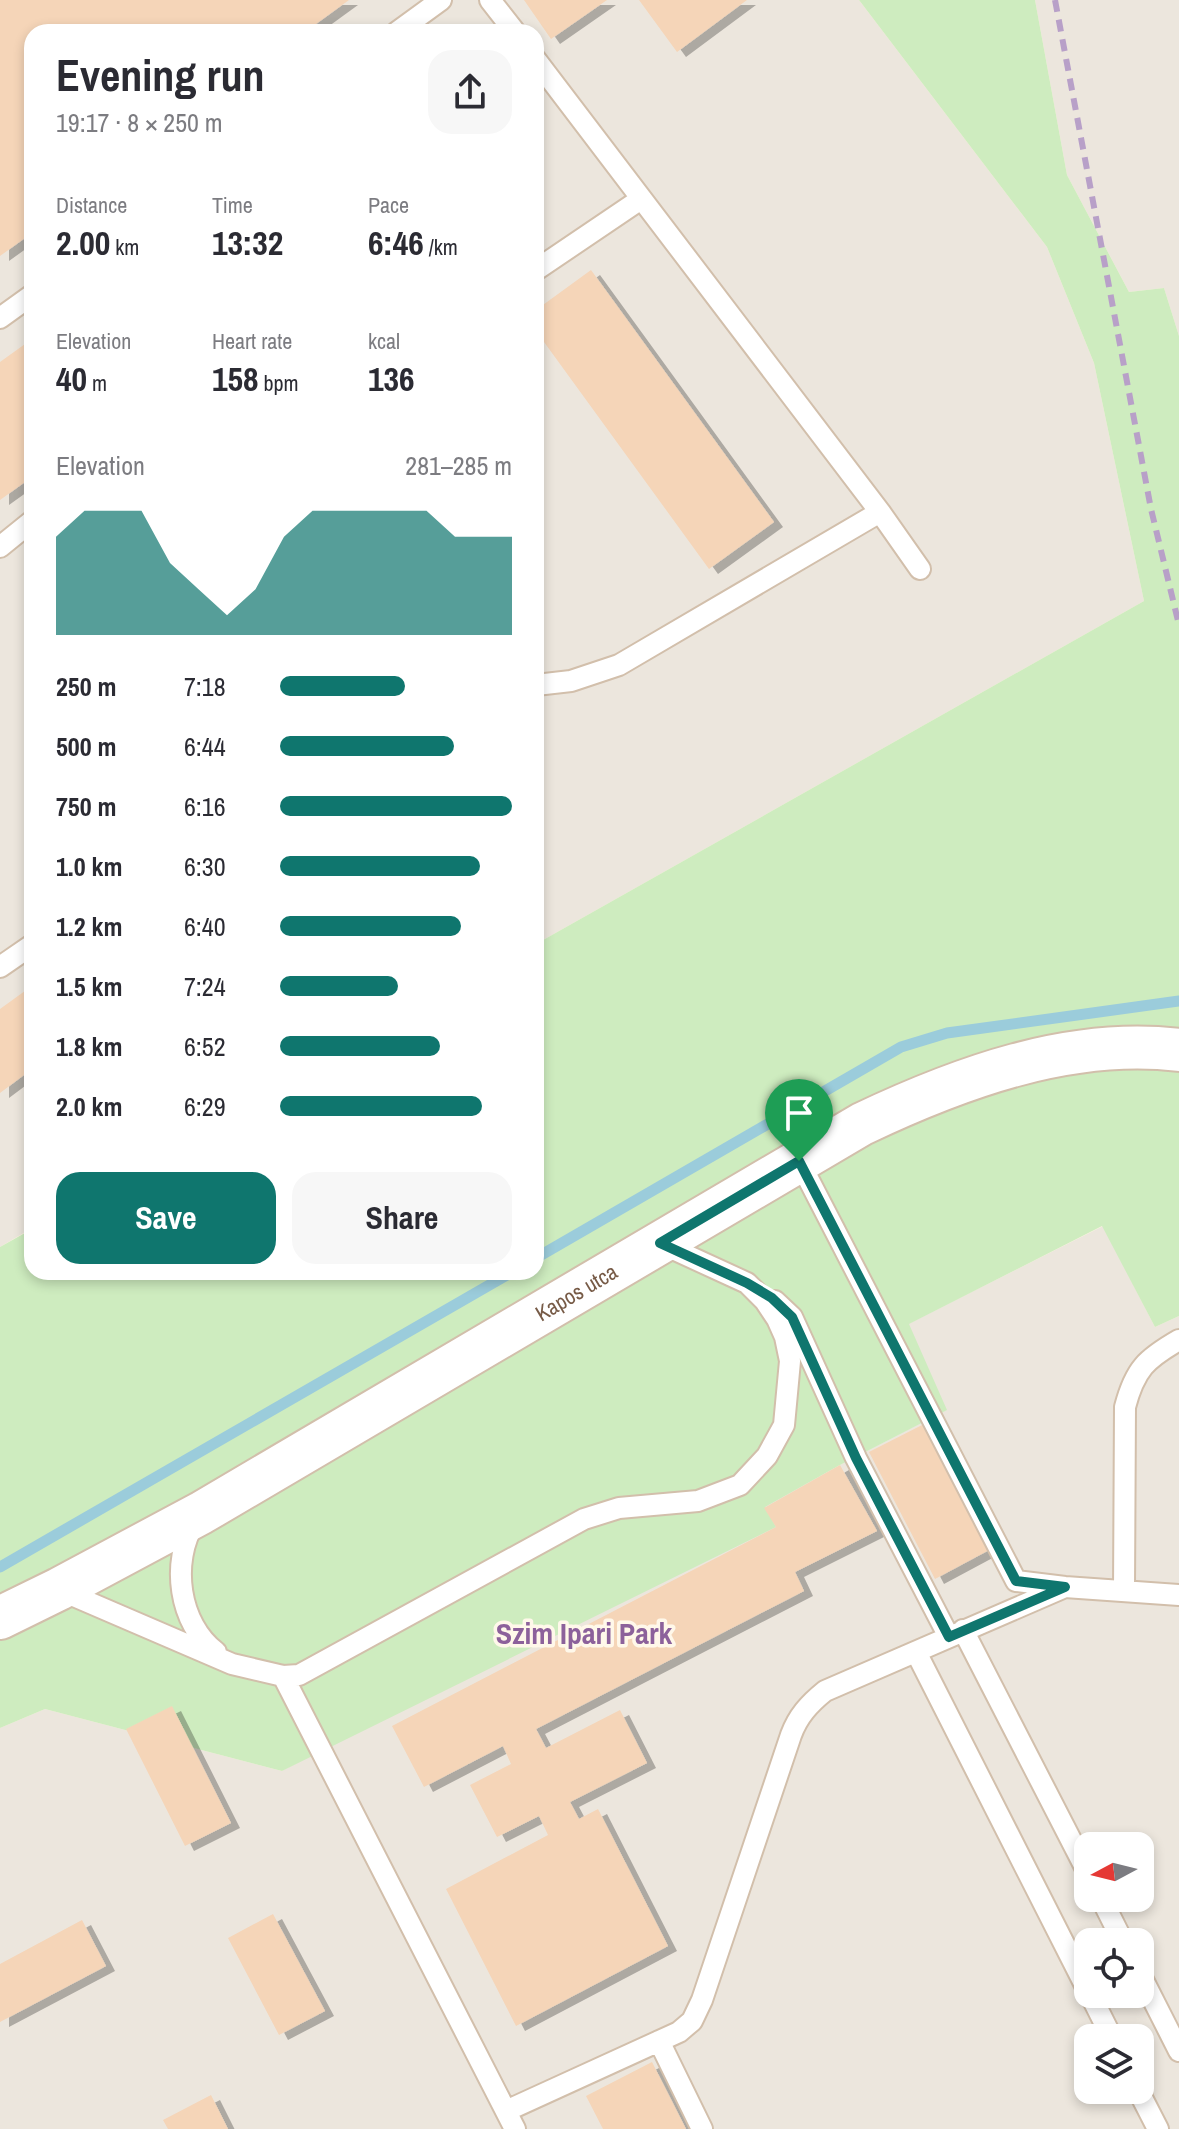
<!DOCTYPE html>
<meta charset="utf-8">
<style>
body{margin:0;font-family:"Archivo Narrow",sans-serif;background:#f7f7f7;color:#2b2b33;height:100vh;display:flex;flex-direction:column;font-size:30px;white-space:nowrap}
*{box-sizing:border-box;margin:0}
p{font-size:26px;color:#7c7c81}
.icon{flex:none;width:44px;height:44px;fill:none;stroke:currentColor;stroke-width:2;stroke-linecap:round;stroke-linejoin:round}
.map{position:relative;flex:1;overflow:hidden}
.drawer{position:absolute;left:24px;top:24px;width:520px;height:1256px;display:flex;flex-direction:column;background:#fff;border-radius:24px;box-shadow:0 4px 12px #0003}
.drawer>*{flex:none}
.needle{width:52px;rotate:263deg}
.fabs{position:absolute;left:1074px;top:1832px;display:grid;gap:16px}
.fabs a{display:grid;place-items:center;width:80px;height:80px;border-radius:16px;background:#fff;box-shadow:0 4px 12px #0003;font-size:40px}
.pin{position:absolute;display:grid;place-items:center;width:68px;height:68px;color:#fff;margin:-82px -34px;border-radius:50% 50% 50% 0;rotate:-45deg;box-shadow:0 0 8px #0007}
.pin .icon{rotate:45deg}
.round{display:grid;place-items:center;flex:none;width:84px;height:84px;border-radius:24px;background:#f7f7f7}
.summary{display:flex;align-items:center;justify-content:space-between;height:136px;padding:0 32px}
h1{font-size:44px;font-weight:800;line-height:60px}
.stats{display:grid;grid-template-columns:repeat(3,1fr);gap:12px;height:136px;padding:8px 32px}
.stats div{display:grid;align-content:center}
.stats b{font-size:34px;font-weight:800}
.stats small{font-size:22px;font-weight:400}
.stats p{font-size:22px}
.chart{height:224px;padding:16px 32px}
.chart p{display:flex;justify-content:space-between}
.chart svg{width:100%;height:144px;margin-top:8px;fill:#0f766e;opacity:.7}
.primary-button{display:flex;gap:16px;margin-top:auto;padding:16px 32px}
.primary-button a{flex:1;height:92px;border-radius:24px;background:#0f766e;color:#fff;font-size:32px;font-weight:800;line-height:92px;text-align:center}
.primary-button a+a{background:#f7f7f7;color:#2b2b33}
ul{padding:0 32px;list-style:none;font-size:26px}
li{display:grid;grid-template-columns:128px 96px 1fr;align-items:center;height:60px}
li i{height:20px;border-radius:10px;background:#0f766e}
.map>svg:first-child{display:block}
</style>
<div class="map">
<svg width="1179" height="2129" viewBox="0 0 1179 2129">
<defs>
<filter id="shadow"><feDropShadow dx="9" dy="5" stdDeviation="0" flood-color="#0004"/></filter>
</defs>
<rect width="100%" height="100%" fill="#fef5e2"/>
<!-- industrial -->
<path fill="#ece6dd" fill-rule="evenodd" d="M0,0H859L1047,247L1094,363L1144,601L536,944V32H32V1228L0,1247Z
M1035,0H1179V336L1164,288L1129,292L1067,175Z
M1103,1226L1155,1327L1179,1316V2129H0V1728L45,1709L282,1771L840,1465L946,1410L908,1324ZM1088,1846H1140V1898H1088ZM1088,1942H1140V1994H1088ZM1088,2038H1140V2090H1088Z"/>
<!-- green -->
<path fill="#ceecbf" d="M859,0H1035L1067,175L1129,292L1164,288L1179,336V1316L1155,1327L1102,1226L909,1324L947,1410L840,1465L765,1507L776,1527L282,1771L45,1709L0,1728V1247L32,1229V1272H536V944L1144,601L1094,363L1047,247Z"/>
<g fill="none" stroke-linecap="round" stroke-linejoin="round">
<!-- stream -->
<path stroke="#9bccdb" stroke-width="11" d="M536,1258L901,1047L947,1033L1179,1001
M0,1567L512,1272"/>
</g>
<!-- building -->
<path fill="#f5d5b8" filter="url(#shadow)" d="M0,0H349L305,32H32V233L0,256Z
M524,0H607L551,39Z
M639,0H747L677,52Z
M591,270L774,522L709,569L536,331V310Z
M32,339V477L0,500V362Z
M29,988L32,991V1069L0,1093V1009Z
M926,1423L991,1549L935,1579L869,1452Z
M840,1465L877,1531L795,1572L804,1591L536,1729L546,1748L620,1710L647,1763L570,1802L579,1819L598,1809L668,1946L516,2026L446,1889L548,1835L539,1816L497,1837L470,1785L511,1764L503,1746L424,1787L392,1726L776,1527L764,1508Z
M172,1706L231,1823L185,1846L126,1729Z
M273,1914L325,2011L279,2035L228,1938Z
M82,1920L106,1966L0,2022V1964Z
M652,2062L686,2129H603L586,2096Z
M211,2095L228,2129H168L163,2120Z"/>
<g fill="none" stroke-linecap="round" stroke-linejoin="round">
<!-- service casing -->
<g stroke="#d2bfab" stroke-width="24">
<path id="service" d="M490,0L515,32
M397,32L441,0
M536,60L880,512L920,569
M536,270L641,199
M0,318L32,295
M0,547L32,521
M536,685L571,681L619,665L880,512
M0,967L32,945
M799,1161L1016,1581L1065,1587L1179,1595
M775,1301L792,1317L856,1458L949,1637
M195,1522C170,1562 179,1624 216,1652
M60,1590L232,1664L283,1676L299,1675L584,1519L619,1508L698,1501L740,1485L767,1456L784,1425L790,1361L785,1337L777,1319L765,1301L747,1283L660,1243
M1124,1590L1125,1407C1135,1369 1146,1359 1179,1340
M963,1630L1088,1873
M916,1652L1088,1991
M283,1676L515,2129
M1101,1898L1123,1942
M1140,1974L1179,2051
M1090,1994L1112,2038
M659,2041L702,2129
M1138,2090L1158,2129
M506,2111L679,2032L692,2021L702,2000L791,1735C798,1716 809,1704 825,1691L1065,1587"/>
</g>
<!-- minor casing -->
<g stroke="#d2bfab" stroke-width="46">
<g id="minor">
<path id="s1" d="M0,1618L59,1589L201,1513L862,1124C959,1078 1070,1037 1179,1050"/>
</g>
</g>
<!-- service -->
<use href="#service" stroke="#fff" stroke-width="20"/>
<!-- minor -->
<use href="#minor" stroke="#fff" stroke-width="42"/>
<!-- rail -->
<path stroke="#b8a0c8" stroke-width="6" stroke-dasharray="12 8" stroke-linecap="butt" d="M1055,0L1151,509L1179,625"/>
</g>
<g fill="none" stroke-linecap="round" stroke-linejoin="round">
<!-- route casing -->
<g stroke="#fff" stroke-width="16">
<path id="route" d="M799,1161L1016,1581L1065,1587L949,1637L856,1458L792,1317L772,1298L747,1283L660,1243Z"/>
</g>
<!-- route -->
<use href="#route" stroke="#0f766e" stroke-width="10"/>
</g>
<g text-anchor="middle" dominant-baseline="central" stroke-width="7" stroke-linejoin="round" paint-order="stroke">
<!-- street labels -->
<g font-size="22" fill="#775b47" stroke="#fff8ea">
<text stroke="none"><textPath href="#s1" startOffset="662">Kapos utca</textPath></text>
</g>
<!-- district labels -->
<g font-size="30" font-weight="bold" fill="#8c619b" stroke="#fff8ea">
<text x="584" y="1633">Szim Ipari Park</text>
</g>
</g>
</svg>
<div class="fabs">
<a><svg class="needle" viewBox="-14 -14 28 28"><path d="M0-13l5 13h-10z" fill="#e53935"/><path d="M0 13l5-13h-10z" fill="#7c7c81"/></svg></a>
<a><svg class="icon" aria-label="locate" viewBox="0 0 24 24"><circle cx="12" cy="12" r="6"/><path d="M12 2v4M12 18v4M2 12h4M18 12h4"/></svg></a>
<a><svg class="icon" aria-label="layers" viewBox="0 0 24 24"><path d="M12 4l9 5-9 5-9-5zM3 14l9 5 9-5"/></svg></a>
</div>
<div class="pin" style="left:799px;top:1161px;background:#1e9e55"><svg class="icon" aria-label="arrive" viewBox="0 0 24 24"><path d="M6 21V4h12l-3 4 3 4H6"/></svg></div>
<section class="drawer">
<div class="summary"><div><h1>Evening run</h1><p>19:17 · 8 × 250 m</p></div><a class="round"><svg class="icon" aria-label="share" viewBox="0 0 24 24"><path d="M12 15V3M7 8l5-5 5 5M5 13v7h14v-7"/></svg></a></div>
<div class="stats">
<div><p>Distance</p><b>2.00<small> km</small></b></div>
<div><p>Time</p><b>13:32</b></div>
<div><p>Pace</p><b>6:46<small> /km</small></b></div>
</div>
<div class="stats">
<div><p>Elevation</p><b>40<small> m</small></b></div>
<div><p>Heart rate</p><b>158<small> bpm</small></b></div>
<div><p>kcal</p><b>136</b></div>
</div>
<div class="chart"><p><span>Elevation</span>281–285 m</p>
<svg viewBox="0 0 160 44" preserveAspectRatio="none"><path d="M0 44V14L10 6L20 6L30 6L40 22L50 30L60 38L70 30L80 14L90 6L100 6L110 6L120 6L130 6L140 14L150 14L160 14V44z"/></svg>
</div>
<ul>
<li><b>250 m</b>7:18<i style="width:54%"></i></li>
<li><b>500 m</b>6:44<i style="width:75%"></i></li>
<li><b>750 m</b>6:16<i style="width:100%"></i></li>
<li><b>1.0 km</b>6:30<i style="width:86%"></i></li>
<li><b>1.2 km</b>6:40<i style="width:78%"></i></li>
<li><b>1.5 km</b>7:24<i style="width:51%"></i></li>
<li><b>1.8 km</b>6:52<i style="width:69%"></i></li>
<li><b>2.0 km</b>6:29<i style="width:87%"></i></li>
</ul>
<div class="primary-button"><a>Save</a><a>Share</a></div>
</section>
</div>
